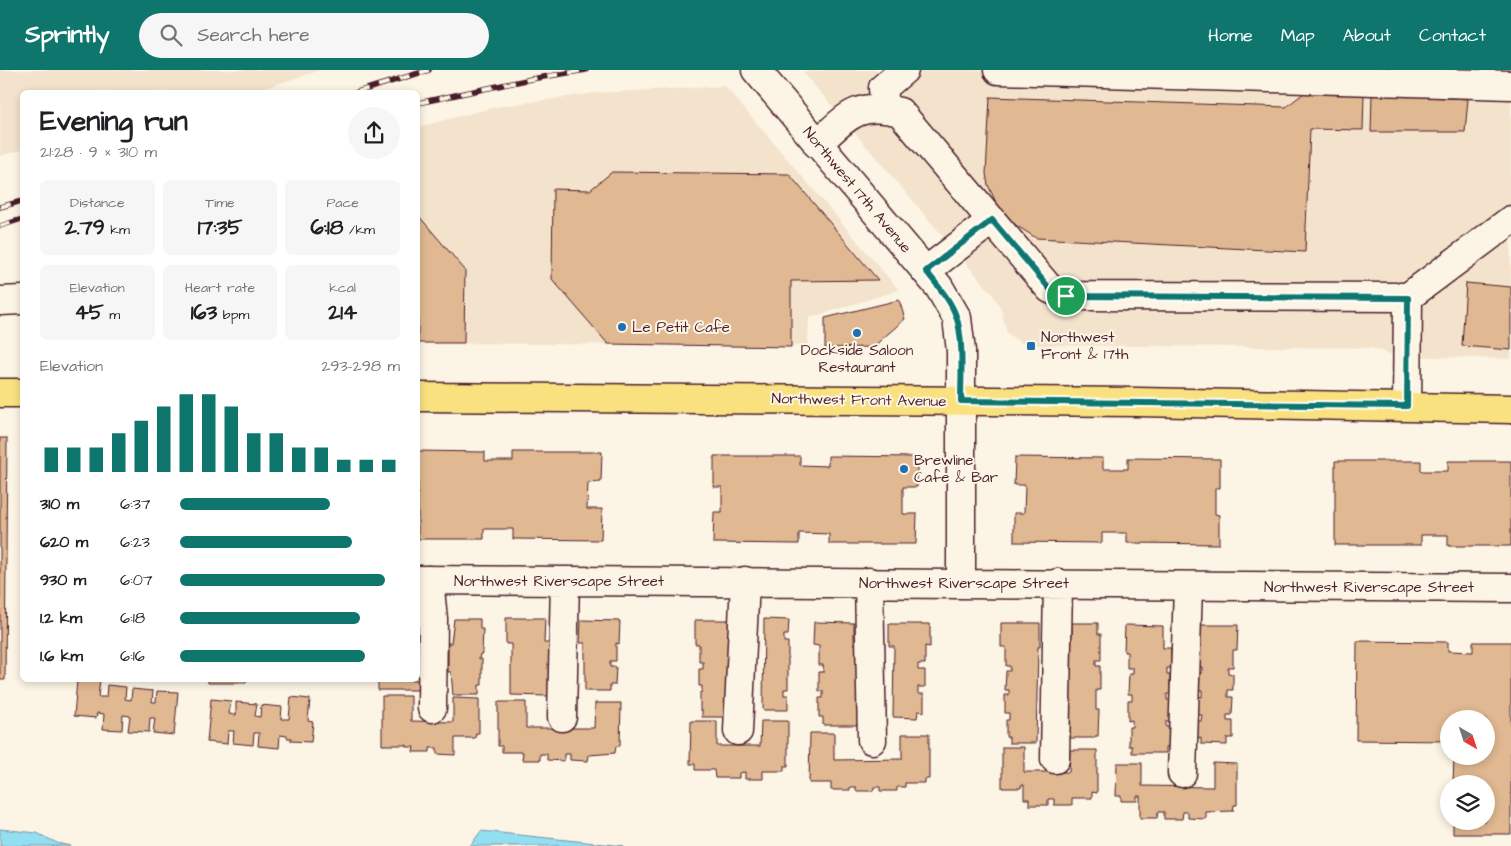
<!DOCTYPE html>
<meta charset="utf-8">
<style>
body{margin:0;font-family:"Architects Daughter",sans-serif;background:#f6f6f6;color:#202124;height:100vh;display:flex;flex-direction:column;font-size:19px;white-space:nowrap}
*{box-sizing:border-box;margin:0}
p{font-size:16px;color:#757577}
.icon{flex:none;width:28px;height:28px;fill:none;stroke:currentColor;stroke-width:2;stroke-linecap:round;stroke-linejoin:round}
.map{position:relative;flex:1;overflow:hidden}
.sheet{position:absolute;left:20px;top:20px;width:400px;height:592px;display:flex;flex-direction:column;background:#fff;border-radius:8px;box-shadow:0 2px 8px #0003}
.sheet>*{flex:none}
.needle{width:32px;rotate:141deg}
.controls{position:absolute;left:1440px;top:640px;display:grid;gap:10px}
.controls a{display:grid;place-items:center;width:55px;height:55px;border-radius:50%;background:#fff;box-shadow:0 2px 8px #0003;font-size:25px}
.pin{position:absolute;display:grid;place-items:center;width:42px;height:42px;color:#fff;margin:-21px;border:2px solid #fff;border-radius:50%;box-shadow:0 1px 5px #0007}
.round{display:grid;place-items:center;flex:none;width:52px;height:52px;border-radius:26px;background:#f6f6f6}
.head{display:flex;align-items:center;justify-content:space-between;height:85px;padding:0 20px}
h1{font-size:28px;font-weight:700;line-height:38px}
.stats{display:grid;grid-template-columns:repeat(3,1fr);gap:8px;height:85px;padding:5px 20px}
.stats div{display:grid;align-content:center;border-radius:8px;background:#f6f6f6;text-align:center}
.stats b{font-size:21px;font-weight:700}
.stats small{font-size:14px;font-weight:400}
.stats p{font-size:14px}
.chart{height:140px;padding:10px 20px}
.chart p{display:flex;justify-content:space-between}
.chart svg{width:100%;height:90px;margin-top:5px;stroke:#0f766e;stroke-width:6}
ul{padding:0 20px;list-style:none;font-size:16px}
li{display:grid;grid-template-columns:80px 60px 1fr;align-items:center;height:38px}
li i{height:12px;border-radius:6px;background:#0f766e}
header{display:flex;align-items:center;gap:30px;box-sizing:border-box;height:70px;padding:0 25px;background:#0f766e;color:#fff}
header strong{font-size:24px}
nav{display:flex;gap:28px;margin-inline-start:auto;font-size:18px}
.search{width:350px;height:45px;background:#f6f6f6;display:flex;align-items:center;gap:12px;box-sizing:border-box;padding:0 18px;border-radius:28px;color:#757577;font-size:19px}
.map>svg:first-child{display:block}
</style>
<header>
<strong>Sprintly</strong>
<div class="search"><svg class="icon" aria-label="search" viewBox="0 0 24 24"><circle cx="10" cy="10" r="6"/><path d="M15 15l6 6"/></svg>Search here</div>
<nav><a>Home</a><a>Map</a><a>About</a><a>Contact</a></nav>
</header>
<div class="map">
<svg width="1511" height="776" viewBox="0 0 1511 776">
<rect width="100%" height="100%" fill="#fcf5e5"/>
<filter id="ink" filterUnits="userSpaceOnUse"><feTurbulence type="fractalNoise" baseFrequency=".02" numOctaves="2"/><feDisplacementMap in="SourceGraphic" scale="10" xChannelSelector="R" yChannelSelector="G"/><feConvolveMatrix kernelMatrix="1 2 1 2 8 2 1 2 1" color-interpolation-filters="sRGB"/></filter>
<g filter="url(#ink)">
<!-- built -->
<path fill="#f4e3cc" d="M0,0H321L252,22H22V80L0,86Z
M829,0H1097L1511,15V289L1395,286L1372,278L1034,275L1021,273L1007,263L1001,239L993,225L803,2Z
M725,16L899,220L809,248L808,276L418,273V57L495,37L595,23Z"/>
<!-- water -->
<path fill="#92dff1" stroke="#7592a2" d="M0,759L37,763L57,773L70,776H0Z
M481,761L624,776H470Z"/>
<!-- building -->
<path fill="#e0b891" stroke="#4a1f2b" d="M1304,23L1364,25L1363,60L1310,59L1305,182L1036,168L1011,152L998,137L988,115L986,104L990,27L1286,37Z
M1372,24L1468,29L1465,62H1371Z
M612,102L789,104L878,210L791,211V277L608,274L552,209L553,119L590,120Z
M418,145L465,200L464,273H418Z
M1466,213L1511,217V280L1462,276Z
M899,230L905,249L873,277L825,278V248Z
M0,368H7L5,610H0Z
M418,381L485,382V391H513V382H602L601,412L588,413L587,439H602L601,470L513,469V459H484V469H418Z
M714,386H800V395L828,396V386L917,387V417H903V444H917L916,474H829V464L799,463V474L713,473L714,442H722V417H714Z
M1015,387L1103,388V399H1128V388L1220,389V418H1215V444L1219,445V474L1127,473V463H1102V473L1014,472V443H1024L1025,415H1014Z
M1335,391H1421V401H1448V391H1511V476H1448V465H1421V475H1335Z
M418,547H422L419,620H378V610H418Z
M506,548H545L544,573H553V593H549V598H553V618H549L548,626L511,625V574H506Z
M454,549H480V559H483L482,584H480L479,589H482V615H479V625H453L451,602H448V573H451Z
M764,549L789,550L788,565H784V572H788V619H784V625H788V640H763Z
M581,550L620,551L619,574L616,573V591H610V597H616L615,615H610V621H585V573H580Z
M695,550H731V575H728L727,647H702V640H700V622H702V616H699V599H703V592H699V574H695Z
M814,552L854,553V574H862L860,648H858L857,655H823V647H819V628H823V621H819V602H824L823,595H819V576L813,575Z
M1001,553H1040V577H1038L1036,673H1009V667H1006V650H1009V643H1005V625H1009V620H1005L1006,601H1010V596H1006V577H1001Z
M1072,553H1098V564H1101V590H1096V596H1100V620H1096V640H1099L1098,666H1095V668H1066L1070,565H1072Z
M889,554H930V577L925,576V594H918V600H925V617H918V624H924V642L918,641L917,648L893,647L894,576H889Z
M1125,555L1163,556V578H1171V598H1167V605H1170V624H1167V630H1170V651H1166V657H1169V676L1166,677V683H1132V676H1129V657H1132V650L1128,651V630H1132V624H1128L1129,604H1133V598H1127V582H1124Z
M1200,555H1238L1237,580H1233V597H1228V603L1233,604V620H1228V627H1233L1232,645H1227V651H1233V668H1227V675L1201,674V668L1195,667V651H1201L1202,645H1197V626L1202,627V620H1197V603H1202V597H1197Z
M1357,571L1448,572V581L1473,582V572H1511V764H1453V751H1486V714H1453L1454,686H1486V649H1449V671L1356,670Z
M77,610H100L98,627H106L107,615L126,617L125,629L131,630L132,619L153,621L152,632H156L157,621L178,622L174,665L153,663L155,648H150L149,662L128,661L130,646L123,645L122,660L103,659L104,644L97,643L96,648L74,646Z
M208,610H246V613H208Z
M382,626H411V651L453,652V628L479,629V663H476L475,668H455V685L437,684V678H430V682H413L414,677H407V675H382Z
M291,627L310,629L308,651L313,652L311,672L291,671V668H287V666L280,665L279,678L258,676L259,663H254L253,675L233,673L234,661H228L227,674L207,672L211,629L231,631L229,644L236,645V632L257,634L255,646L260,647L261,635L282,637L281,649H289Z
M498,632H526V658H594L595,633H621L620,676H616L615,683L589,685L588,691L570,690V684H564V691L547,690V684H540V690H522L523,682H502V676H498Z
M691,651H717V676H760L761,651H788V696H784V701H763V709H745V702L739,703V708H715L714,700H695V694H690Z
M810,663H834V690L902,689V664H929V709H925V713H905V717H897V721H880V717H874L873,721H856V717H850V720H831V713H809Z
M1002,677H1024V702H1069L1070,680H1097V723L1092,722V728H1072V735H1054V729H1048V735H1029V729H1024V715H1021V718H1002Z
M1117,693H1142V716L1213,717V693L1237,694V735H1234L1233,741L1206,742V749L1188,748V742H1183L1182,749H1164V742H1158L1157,748H1140V726H1137V731H1121V726H1116Z"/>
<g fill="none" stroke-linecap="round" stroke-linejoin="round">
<!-- minor casing -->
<g stroke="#4a1f2b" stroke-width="31">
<path id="minor" d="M756,0L939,217L957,248L961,281V512
M998,0L1511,15
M885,38L883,18L904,0
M817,74C847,47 857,31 900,42L1050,219L1066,226L1408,227L1407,336
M926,201L992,150
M1408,227L1511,150
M0,231L22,230
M418,510C782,510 1146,517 1511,518
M429,510L433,549L432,638
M869,512L872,670
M562,647L565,511
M738,661L745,511
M1055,689L1058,513
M1182,703L1188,516"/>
</g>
<!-- major casing -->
<g stroke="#4a1f2b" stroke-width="31">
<path id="major" d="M0,323H22
M418,327L1138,332L1511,339"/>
</g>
<!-- minor -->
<use href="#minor" stroke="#fcf5e5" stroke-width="28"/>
<!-- major -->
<use href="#major" stroke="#fae180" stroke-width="28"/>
<!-- rail casing -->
<g stroke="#4a1f2b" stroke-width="5.5">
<path id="rail" d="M357,22L429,0
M418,33L531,9L586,0
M0,137L22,131
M0,156L22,149"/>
</g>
<!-- rail -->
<use href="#rail" stroke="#fcf5e5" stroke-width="4" stroke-dasharray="11" stroke-linecap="butt"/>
</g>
</g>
<g fill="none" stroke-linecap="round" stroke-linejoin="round" filter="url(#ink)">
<!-- route casing -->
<g stroke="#fff" stroke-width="10">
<path id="route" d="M992,150L1050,219L1066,226L1408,228L1407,336L961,331C961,307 964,268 956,246C950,229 937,215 926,201Z"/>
</g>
<!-- route -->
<use href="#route" stroke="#0f766e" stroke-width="6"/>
</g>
<!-- markers -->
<g fill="#1f6fb2" stroke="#fcf5e5" stroke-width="2">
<circle cx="622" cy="257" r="5"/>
<circle cx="857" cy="263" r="5"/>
<rect x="1026" y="271" width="10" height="10" rx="2.5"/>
<circle cx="904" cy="399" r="5"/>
</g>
<g text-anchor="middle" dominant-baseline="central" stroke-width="4" stroke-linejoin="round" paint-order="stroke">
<!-- street labels -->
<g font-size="15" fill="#4a1f2b" stroke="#fcf5e5">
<text transform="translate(857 120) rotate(50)">Northwest 17th Avenue</text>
<text transform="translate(859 330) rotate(1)">Northwest Front Avenue</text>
<text x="559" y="511">Northwest Riverscape Street</text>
<text x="964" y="513">Northwest Riverscape Street</text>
<text x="1369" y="517">Northwest Riverscape Street</text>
</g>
<!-- poi labels -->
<g font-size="15" fill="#4a1f2b" stroke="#fcf5e5" text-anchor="start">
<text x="632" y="257">Le Petit Cafe</text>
<text x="1041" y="267">Northwest<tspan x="1041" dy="17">Front &amp; 17th</tspan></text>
<text x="857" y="280" text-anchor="middle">Dockside Saloon<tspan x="857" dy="17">Restaurant</tspan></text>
<text x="914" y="390">Brewline<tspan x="914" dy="17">Cafe &amp; Bar</tspan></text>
</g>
</g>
</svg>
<div class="controls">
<a><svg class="needle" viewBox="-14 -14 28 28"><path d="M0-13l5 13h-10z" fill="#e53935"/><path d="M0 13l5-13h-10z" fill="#757577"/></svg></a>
<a><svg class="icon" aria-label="layers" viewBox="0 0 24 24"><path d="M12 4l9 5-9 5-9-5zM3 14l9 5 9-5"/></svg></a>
</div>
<div class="pin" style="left:1066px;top:226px;background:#1e9e55"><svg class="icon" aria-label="arrive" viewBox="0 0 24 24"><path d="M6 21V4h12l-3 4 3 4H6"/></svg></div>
<section class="sheet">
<div class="head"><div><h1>Evening run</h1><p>21:28 · 9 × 310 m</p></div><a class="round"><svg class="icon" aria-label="share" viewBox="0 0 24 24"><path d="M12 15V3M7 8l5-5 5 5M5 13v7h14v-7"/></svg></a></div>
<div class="stats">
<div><p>Distance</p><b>2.79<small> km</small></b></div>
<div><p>Time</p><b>17:35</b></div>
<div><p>Pace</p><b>6:18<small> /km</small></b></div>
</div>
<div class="stats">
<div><p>Elevation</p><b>45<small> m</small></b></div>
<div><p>Heart rate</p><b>163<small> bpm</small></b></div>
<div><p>kcal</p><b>214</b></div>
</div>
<div class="chart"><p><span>Elevation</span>293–298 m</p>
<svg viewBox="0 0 160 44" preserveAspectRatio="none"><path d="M5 44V32M15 44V32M25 44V32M35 44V25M45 44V19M55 44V12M65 44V6M75 44V6M85 44V12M95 44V25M105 44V25M115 44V32M125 44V32M135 44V38M145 44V38M155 44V38"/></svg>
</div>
<ul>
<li><b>310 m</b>6:37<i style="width:68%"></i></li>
<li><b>620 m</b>6:23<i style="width:78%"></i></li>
<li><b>930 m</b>6:07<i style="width:93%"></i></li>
<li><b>1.2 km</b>6:18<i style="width:82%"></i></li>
<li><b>1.6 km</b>6:16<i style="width:84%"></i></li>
</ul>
</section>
</div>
